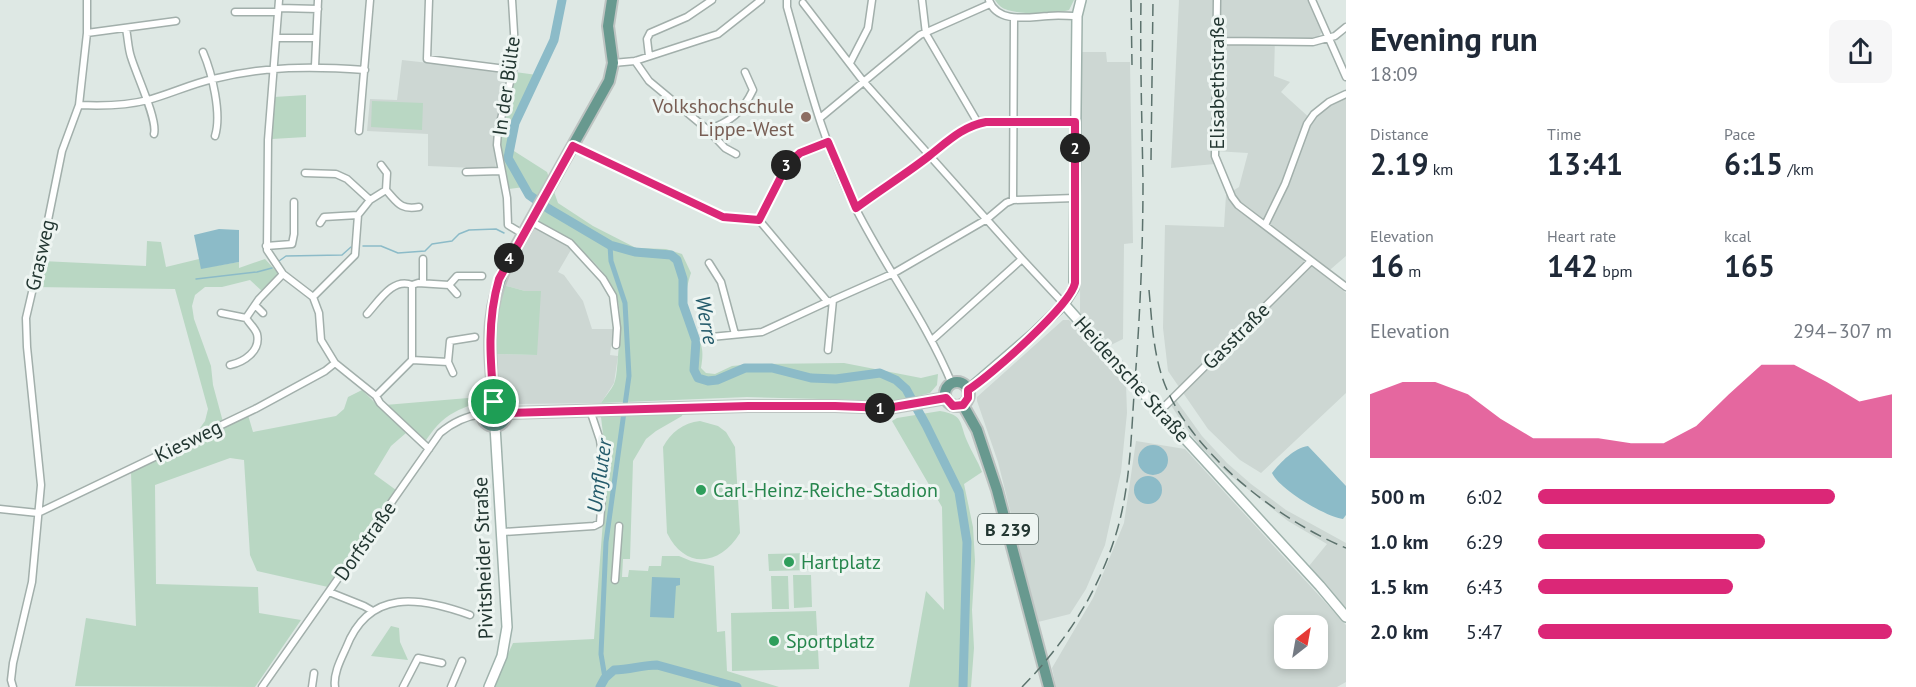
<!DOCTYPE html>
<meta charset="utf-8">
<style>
body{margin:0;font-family:"PT Sans",sans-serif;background:#f6f6f7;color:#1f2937;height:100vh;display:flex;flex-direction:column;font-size:22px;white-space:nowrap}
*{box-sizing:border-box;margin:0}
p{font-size:20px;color:#747a83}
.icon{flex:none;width:33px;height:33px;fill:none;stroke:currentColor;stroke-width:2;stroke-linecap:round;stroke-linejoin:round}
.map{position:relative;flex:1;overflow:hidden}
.details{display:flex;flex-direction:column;background:#fff;width:570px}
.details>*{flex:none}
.needle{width:39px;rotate:31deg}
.controls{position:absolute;left:1274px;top:615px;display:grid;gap:12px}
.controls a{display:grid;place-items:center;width:54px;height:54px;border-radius:12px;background:#fff;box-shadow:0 3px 9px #0003;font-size:30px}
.pin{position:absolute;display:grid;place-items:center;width:51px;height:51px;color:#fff;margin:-26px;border:3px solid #fff;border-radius:50%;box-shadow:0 2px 6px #0007}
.km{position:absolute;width:30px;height:30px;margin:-15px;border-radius:50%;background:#222;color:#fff;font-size:16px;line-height:30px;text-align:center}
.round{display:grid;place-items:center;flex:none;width:63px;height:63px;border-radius:12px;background:#f6f6f7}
.overview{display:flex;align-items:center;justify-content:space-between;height:102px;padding:0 24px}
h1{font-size:33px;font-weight:800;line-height:45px}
.metrics{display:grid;grid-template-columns:repeat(3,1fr);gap:9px;height:102px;padding:6px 24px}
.metrics div{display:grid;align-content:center}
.metrics b{font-size:30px;font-weight:800}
.metrics small{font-size:16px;font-weight:400}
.metrics p{font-size:16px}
.chart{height:168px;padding:12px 24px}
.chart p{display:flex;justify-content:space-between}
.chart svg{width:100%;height:108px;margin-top:6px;fill:#db2777;opacity:.7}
ul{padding:0 24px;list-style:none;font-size:20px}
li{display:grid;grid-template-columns:96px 72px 1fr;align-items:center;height:45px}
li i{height:15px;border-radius:8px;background:#db2777}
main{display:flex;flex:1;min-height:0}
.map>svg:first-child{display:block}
</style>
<main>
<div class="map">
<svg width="1346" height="687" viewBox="0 0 1346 687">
<rect width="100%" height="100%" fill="#dee8e4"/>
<!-- built -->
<path fill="#cdd7d3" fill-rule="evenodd" d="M1179,0H1308L1322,32L1318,37L1312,39L1275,38L1274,76L1290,82L1281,92L1312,120L1329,104L1346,96V256L1324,275L1346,293V393L1261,473L1240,460L1208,429L1168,371L1163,328L1165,225L1224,227L1226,195L1239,187L1248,153L1214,151L1215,164L1171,168Z
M1081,52H1106L1107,62H1130L1133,243L1124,244L1123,339L1111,345L1080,313Z
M402,60L510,72L493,137L496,169L428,166V134L367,131L370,99L397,100Z
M534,227L572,248L558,272L564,275L583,301L592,329H613L610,355L618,356L614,383L601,403L521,404L512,403L502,395L496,354L537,355L525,291L503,285Z
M1063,320H1069L1126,384L1127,413L1121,472L1105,545L1086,589L1070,614L1038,622L998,462L977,401V397Z
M1176,400L1202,436L1227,463L1251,484L1286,510L1346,543V609L1309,566L1327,544L1288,521L1226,472L1200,446L1183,424L1171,405Z
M1136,441L1185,449L1346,625V682L1337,687H1056L1052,668L1093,598L1124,523ZM1284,626H1317V658H1284Z"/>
<!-- green -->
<path fill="#b9d7c3" d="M995,0H1074L1069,10C1056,14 1018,15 1005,9C1001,8 997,3 995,0Z
M515,72L537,75L516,123L514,151L547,172L558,203L593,226L636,248L666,249L682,254L691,273C678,312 696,316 702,349C703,355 702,362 701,368L706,373L715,374L732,366L753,364L844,363L921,378L938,374L937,385L930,393L898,401L747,397L601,403C605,397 611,390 614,384C618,373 617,358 619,347C620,330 622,308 615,292C600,260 568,239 538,221L547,206L529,195L524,187L509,189L499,151Z
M306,95V137L272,139L274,97Z
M372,101L423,103L422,130L371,127Z
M147,241L161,242L166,267L199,259L202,268L239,262V268L265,259L278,273L263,292L250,280L222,287H205L195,295L192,306L194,319L211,366L213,385L223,422L195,435L205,421L208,409L175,289L34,287L42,261L146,266Z
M503,285L525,291H541L537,355L496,354V313Z
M362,390L406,433L391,446L374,474L396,490L328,587L257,571L250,555L244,460L230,458L155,485L156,584L258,587L259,613L301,620L255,687L75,686L86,618L136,626L131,472L248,415L253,432L336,416L344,409L348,397Z
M480,397C474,406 465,406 455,412C441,419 433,430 424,443L385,405Z
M940,411C964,415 959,422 967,441C971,451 978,461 982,472L964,484L973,527L975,561L972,610L974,648L971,687H909L926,591L944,610L942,507L892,421L897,418Z
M683,412L682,416L656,431L646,439L633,461L630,559H623L622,577H628L629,570L648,571L649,566H661L662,556H679L691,561L714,566L717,632L725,631L727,671L779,687H493L513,643L594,639L607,468L601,417Z
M700,421L718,426L726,432L735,447L740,533C720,566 685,570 667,533L663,447C671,432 683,423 700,421Z
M810,553L811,570L769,571L768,554Z
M793,575H811L812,607L794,608Z
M771,576H788L789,609H772Z
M816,611L819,669L732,671L731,613Z
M391,626L399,628L400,642L408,660L371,656Z"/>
<!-- water -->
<path fill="#8cbbc8" d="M219,229L239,230V262L201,269L194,235Z
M1138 460a15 15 0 1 1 30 0a15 15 0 1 1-30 0Z
M1308,446L1346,486V515L1343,519C1326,517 1279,489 1272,473C1281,462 1294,448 1308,446Z
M1134 490a14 14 0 1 1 28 0a14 14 0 1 1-28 0Z
M652,577L680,578V585L676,586L674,618L650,617Z"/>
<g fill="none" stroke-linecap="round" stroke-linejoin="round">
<!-- stream -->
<path stroke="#8cbbc8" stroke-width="1.5" d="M363,246H381L398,253L425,251L432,244L452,241L459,234L469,230L496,229L504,233
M279,261L286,256L342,255L351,247
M196,279L257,272L272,268"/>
<!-- canal -->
<path stroke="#8cbbc8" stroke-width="5" d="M605,678L601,654L606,542L629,376L625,303L611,261L610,245"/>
<!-- river -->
<path stroke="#8cbbc8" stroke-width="9" d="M562,0L554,40L515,123L508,158L529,195L549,209L610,245L635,252L671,255L677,260L683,279V304L696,341L694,370L698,378L708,381L717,380L745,368H772L811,378L836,379L880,373L896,380L906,389L926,425L959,492L967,542L963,687
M600,687L605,678L614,670C630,670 642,665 657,665L737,687"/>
<!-- minor casing -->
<g stroke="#a2afab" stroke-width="9">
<path id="minor" d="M279,0L268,140L267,250L283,274L313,297L319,313L321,340L335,363L376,396L380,403L429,449
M429,0L427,59L513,70
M512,0L515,49L513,70L498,131L497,145L507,198L508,225L523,234
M787,0V7C806,74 823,144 855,207C885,267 926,321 952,384
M922,0L926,34L978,123
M989,0C997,24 1029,17 1048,16C1058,15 1067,16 1077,16
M1217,0L1215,156L1232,197L1238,205L1346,287
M1312,0L1346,77
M803,3L863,81L1022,259L1064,304
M279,8L318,9
M235,12H278
M126,29C128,38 128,48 131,57C136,74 158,120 154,134
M87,33L176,21
M276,38H316
M1216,41L1313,42L1335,36L1346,27
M203,52C212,73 222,114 215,136
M649,56L647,39L650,33L687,17L712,0
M635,61L649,81L708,130L725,148L736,154
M613,63L635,61L718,34L761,0
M850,63L868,28L872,0
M315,66L318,0
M79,105C101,106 125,106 148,100C170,94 191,84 213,79C265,66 312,66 365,70
M820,118L920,35L990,4
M708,130C731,121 742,113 753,90L745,72
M359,131L370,0
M573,145L724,217L759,220L827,301
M466,172L501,171
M305,173L336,174L347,179L370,200
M386,190C398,203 400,210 419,207
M1013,200L1014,18
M856,208L930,155L954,135L978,123L1075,122
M759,220L787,165L800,153L828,142
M530,221L570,243L603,279L613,296L617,328L616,345
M320,223L324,217L358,215
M1265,225L1285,184L1307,124L1314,114L1329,102L1346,94
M266,246L292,244L294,234V202
M423,259V283
M709,263L721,282L735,334
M412,285L418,283L449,285L457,276H482
M449,285L457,294
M313,297L355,255L358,215L370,200L386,190L387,173L381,165
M255,305L263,313
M221,313L246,318L259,299L283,274
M367,314C379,301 393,277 412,285V360L376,396
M711,337L762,332L829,301
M932,340L1022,259
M828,350L833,300L894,273L987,219L1006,203L1013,200L1075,198
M412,360L448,362
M230,365C244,362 261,351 257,334C255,328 249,323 246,318
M453,373L448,362L450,341L475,337
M1160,411L1311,261
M0,509L38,513
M38,513L255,409L325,371L335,363
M503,532L594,526L600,523L604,468L600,440L590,410
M615,580L619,526
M329,592L364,606L371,610
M13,687L11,680L13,663L32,582L41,485L27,347L26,318L43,245L62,151L79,105L87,33V0
M262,687L440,433C453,422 466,416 482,414
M312,687L314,673
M335,687C333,674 341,659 346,648C369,588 420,597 470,615
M403,687L418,658L442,663
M451,687L462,661"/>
</g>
<!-- secondary casing -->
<g stroke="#9fb2ac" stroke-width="12">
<path id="secondary" d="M1064,304L1135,384L1320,586L1346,617
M968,390L1033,334L1064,304L1074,288L1077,16L1081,0
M489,687L502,656L507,627L495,426"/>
</g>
<!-- primary casing -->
<g stroke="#bdc3c1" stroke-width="14">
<path id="primary" d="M945 394a12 12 0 1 1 24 0a12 12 0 1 1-24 0Z
M494,402C489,345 484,307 512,254L609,81L613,63L608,26L612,0
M482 414a12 12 0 1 1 24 0a12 12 0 1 1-24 0Z
M963,405L977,430L997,490L1049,687
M507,413L748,406H835L889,408L946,398"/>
</g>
<!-- minor -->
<use href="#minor" stroke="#fff" stroke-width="6"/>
<!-- secondary -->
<use href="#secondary" stroke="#fff" stroke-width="9"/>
<!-- primary -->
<use href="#primary" stroke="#68998f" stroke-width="10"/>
<!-- rail -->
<path stroke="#5c726d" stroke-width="1.5" stroke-dasharray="12 6" stroke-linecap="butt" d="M1131,0L1132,65
M1151,160L1153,0
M1149,290C1152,322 1153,354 1165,385C1193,454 1278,520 1346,548
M1022,687C1065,643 1098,593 1116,534C1131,485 1131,432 1135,381C1140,315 1143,248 1143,182C1142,121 1140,61 1141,0"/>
</g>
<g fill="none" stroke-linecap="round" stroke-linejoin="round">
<!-- route casing -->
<g stroke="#fff" stroke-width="12">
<path id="route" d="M986,122H1075V283C1071,305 989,377 968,390V398L963,405L953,406L946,398L888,408L835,406H748L507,413L501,404L494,402C490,360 487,320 499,279L573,146L723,217L759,220L787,165L800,153L828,142L856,208C880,190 906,174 929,156C947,142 963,126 986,122Z"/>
</g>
<!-- route -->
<use href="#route" stroke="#db2777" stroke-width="8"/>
</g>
<!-- markers -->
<circle fill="#8d6e63" stroke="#eef5f2" stroke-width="2" cx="806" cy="117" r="6"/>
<g fill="#2e9e5b" stroke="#eef5f2" stroke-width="2">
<circle cx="701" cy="490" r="6"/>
<circle cx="789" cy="562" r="6"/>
<circle cx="774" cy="641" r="6"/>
</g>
<g text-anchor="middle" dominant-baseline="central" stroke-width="6" stroke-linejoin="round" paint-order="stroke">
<!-- shield labels -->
<rect fill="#eef5f2" stroke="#5f6f6b" stroke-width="1.5" x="978" y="514" width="60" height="30" rx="4.5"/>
<g font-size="18" font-weight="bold" fill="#223631">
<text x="1008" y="529">B 239</text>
</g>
<!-- street labels -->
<g font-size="20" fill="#223631" stroke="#eef5f2">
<text transform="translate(1217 83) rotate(-90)">Elisabethstraße</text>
<text transform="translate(506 86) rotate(-82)">In der Bülte</text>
<text transform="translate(40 255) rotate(-77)">Grasweg</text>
<text transform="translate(1236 336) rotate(-45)">Gasstraße</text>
<text transform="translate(1132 379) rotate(48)">Heidensche Straße</text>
<text transform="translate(188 441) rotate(-26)">Kiesweg</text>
<text transform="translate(365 541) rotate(-55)">Dorfstraße</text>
<text transform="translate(483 558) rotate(-92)">Pivitsheider Straße</text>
</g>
<!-- education labels -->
<g font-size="20" fill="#785e54" stroke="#eef5f2" text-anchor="end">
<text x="794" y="106">Volkshochschule<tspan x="794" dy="23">Lippe-West</tspan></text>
</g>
<!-- leisure labels -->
<g font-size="20" fill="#27864d" stroke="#eef5f2" text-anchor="start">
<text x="713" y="490">Carl-Heinz-Reiche-Stadion</text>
<text x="801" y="562">Hartplatz</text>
<text x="786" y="641">Sportplatz</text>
</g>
<!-- water labels -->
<g font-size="21" font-style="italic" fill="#235a6a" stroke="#eef5f2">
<text transform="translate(707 320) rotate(80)">Werre</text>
<text transform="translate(599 476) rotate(-82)">Umfluter</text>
</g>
</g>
</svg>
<div class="controls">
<a><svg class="needle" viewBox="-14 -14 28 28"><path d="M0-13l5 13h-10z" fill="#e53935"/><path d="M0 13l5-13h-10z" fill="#747a83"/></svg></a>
</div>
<div class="pin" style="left:494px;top:402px;background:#1e9e55"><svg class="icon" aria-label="arrive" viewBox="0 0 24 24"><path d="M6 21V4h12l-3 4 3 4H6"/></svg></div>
<b class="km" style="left:880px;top:408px">1</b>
<b class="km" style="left:1075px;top:148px">2</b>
<b class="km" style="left:786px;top:165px">3</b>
<b class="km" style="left:509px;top:258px">4</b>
</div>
<section class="details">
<div class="overview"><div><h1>Evening run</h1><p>18:09</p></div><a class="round"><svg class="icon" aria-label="share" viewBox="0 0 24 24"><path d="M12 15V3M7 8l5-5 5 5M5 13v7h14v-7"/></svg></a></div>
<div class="metrics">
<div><p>Distance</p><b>2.19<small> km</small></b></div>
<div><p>Time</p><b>13:41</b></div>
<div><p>Pace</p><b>6:15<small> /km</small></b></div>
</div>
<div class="metrics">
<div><p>Elevation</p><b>16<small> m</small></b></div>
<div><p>Heart rate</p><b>142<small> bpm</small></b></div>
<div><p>kcal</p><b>165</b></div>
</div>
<div class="chart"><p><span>Elevation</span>294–307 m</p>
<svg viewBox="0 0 160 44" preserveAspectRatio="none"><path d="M0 44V18L10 13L20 13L30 18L40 28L50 36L60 36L70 36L80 38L90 38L100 31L110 18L120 6L130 6L140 13L150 21L160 18V44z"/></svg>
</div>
<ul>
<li><b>500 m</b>6:02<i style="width:84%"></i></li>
<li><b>1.0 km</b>6:29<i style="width:64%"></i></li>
<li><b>1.5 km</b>6:43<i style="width:55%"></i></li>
<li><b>2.0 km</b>5:47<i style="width:100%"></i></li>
</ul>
</section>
</main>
